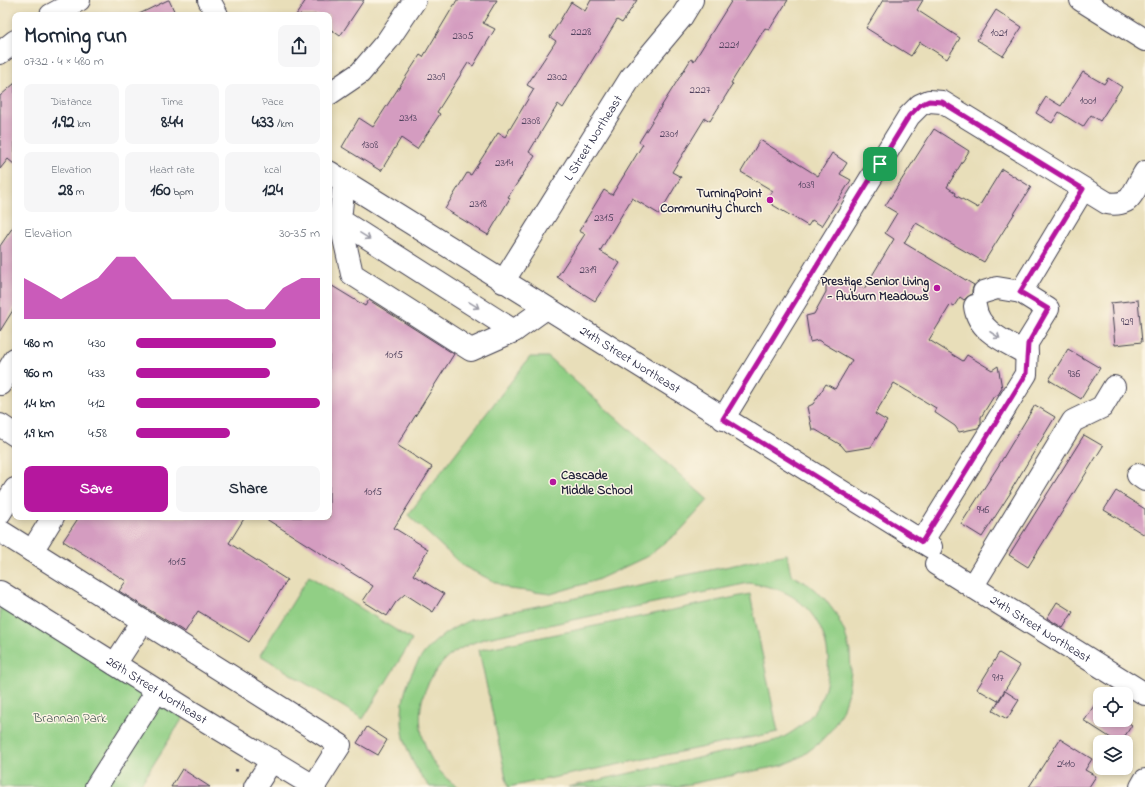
<!DOCTYPE html>
<meta charset="utf-8">
<style>
body{margin:0;font-family:"Indie Flower",sans-serif;background:#f6f6f7;color:#1f2937;height:100vh;display:flex;flex-direction:column;font-size:15px;white-space:nowrap}
*{box-sizing:border-box;margin:0}
p{font-size:13px;color:#747a83}
.icon{flex:none;width:22px;height:22px;fill:none;stroke:currentColor;stroke-width:2;stroke-linecap:round;stroke-linejoin:round}
.map{position:relative;flex:1;overflow:hidden}
.sheet{position:absolute;left:12px;top:12px;width:320px;height:508px;display:flex;flex-direction:column;background:#fff;border-radius:8px;box-shadow:0 2px 6px #0003}
.sheet>*{flex:none}
.tools{position:absolute;left:1093px;top:687px;display:grid;gap:8px}
.tools a{display:grid;place-items:center;width:40px;height:40px;border-radius:8px;background:#fff;box-shadow:0 2px 6px #0003;font-size:20px}
.pin{position:absolute;display:grid;place-items:center;width:34px;height:34px;color:#fff;margin:-17px;border-radius:8px;box-shadow:0 2px 6px #0006}
.round{display:grid;place-items:center;flex:none;width:42px;height:42px;border-radius:8px;background:#f6f6f7}
.head{display:flex;align-items:center;justify-content:space-between;height:68px;padding:0 12px}
h1{font-size:22px;font-weight:800;line-height:30px}
.figures{display:grid;grid-template-columns:repeat(3,1fr);gap:6px;height:68px;padding:4px 12px}
.figures div{display:grid;align-content:center;border-radius:8px;background:#f6f6f7;text-align:center}
.figures b{font-size:17px;font-weight:800}
.figures small{font-size:11px;font-weight:400}
.figures p{font-size:11px}
.chart{height:112px;padding:8px 12px}
.chart p{display:flex;justify-content:space-between}
.chart svg{width:100%;height:72px;margin-top:4px;fill:#b5179e;opacity:.7}
.cta{display:flex;gap:8px;margin-top:auto;padding:8px 12px}
.cta a{flex:1;height:46px;border-radius:8px;background:#b5179e;color:#fff;font-size:16px;font-weight:800;line-height:46px;text-align:center}
.cta a+a{background:#f6f6f7;color:#1f2937}
ul{padding:0 12px;list-style:none;font-size:13px}
li{display:grid;grid-template-columns:64px 48px 1fr;align-items:center;height:30px}
li i{height:10px;border-radius:5px;background:#b5179e}
.map>svg:first-child{display:block}
</style>
<div class="map">
<svg width="1145" height="787" viewBox="0 0 1145 787">
<rect width="100%" height="100%" fill="#fcf5e5"/>
<filter id="ink" filterUnits="userSpaceOnUse"><feTurbulence type="fractalNoise" baseFrequency=".025" numOctaves="2"/><feDisplacementMap in="SourceGraphic" scale="8" xChannelSelector="R" yChannelSelector="G"/><feConvolveMatrix kernelMatrix="1 2 1 2 8 2 1 2 1" color-interpolation-filters="sRGB"/></filter>
<filter id="wash" filterUnits="userSpaceOnUse"><feTurbulence type="fractalNoise" baseFrequency=".012" numOctaves="4" result="noise"/><feDisplacementMap in="SourceGraphic" scale="16" xChannelSelector="R" yChannelSelector="G"/><feGaussianBlur stdDeviation="0.9" result="paint"/><feColorMatrix in="noise" values="0 0 0 0 0 0 0 0 0 0 0 0 0 0 0 0 0 1.4 0 .05"/><feComposite in="paint" operator="in"/></filter>
<g filter="url(#wash)">
<rect width="100%" height="100%" fill="#e8deb9"/>
<!-- green -->
<path fill="#91cf85" stroke="#5a7860" d="M530,357H548L708,500L680,531L648,556L597,580L551,594L509,589L463,566L408,515Z
M787,554L791,575L809,585L824,598L836,614L845,633L850,652L851,672L848,692L842,711L832,729L818,744L802,756L784,765L675,787H568L778,740C792,733 806,724 815,710C842,668 827,608 779,590C769,586 760,585 749,583L487,638C471,643 456,649 444,661C434,672 425,686 422,701C415,733 430,770 458,787H430C421,777 414,766 409,753C393,716 405,667 436,641C446,632 457,626 470,620Z
M309,576L412,640L363,719L260,655Z
M0,592L188,710L139,787H0Z
M750,594L778,732L508,787L479,650Z"/>
<g id="blocks">
<!-- building -->
<path fill="#d49cc0" d="M169,0L176,15H137L168,0Z
M306,0H364L340,36L329,28V15H296Z
M457,0H497L483,23L495,29L473,66L468,63L437,112L440,114L417,149L401,138L381,171L342,147L359,118L373,127L420,55L423,57Z
M591,0H637L622,23L617,20L563,108L558,104L529,152L535,156L508,197L510,198L488,235L445,209L467,173L471,175L498,133L505,137L534,89L527,85L556,41L550,37L571,2L585,11Z
M732,0H788L769,30L765,28L731,83L733,84L710,121L705,118L672,172L681,177L659,214L632,198L600,251L620,263L595,301L557,277L585,234L579,231L604,190L612,195L643,144L639,142L691,59L694,61Z
M883,0H923L917,10L960,38L947,59L920,42L911,56L866,28Z
M996,10L1022,27L1003,56L977,40Z
M1083,72L1104,84L1108,78L1122,87L1100,121L1091,115L1083,127L1059,112L1052,123L1036,113L1046,97L1061,106Z
M15,83V165L8,159L0,169V96Z
M934,129L969,151L947,187L956,193L955,195L978,208L1002,169L1031,187L984,262L916,223L904,243L974,285L972,290V294L967,297L964,300L960,297L954,306L951,304L929,340L963,361L967,355L992,370L998,366L1002,388L998,395L994,396L981,417V423L978,428L959,432L955,426L934,412L936,408L894,383L875,414L887,421L871,447L846,451L841,445L816,430H812L807,407L813,404L826,384L835,389L852,360L818,340L810,342L806,316L814,314L826,292V284L849,280L864,289L894,239L885,233L897,213L885,206Z
M760,140L818,176L832,153L847,163L840,174L851,180L822,226L812,220L808,226L766,201L773,191L741,172Z
M15,224V307L0,331V246Z
M329,284L365,306L369,300L454,354L397,445L432,467L394,528L428,549L413,575L444,594L433,612L405,594L396,602L387,616L363,601L373,586L263,517H329Z
M1138,300L1142,342L1115,345L1111,303Z
M1068,349L1100,368L1081,399L1049,380Z
M1035,405L1055,417L1010,492H1011L982,537L961,524L997,468Z
M1084,435L1103,446L1028,567L1009,555Z
M1116,491L1145,509V535L1104,510Z
M79,517H245L229,543L287,580L249,642L198,611L185,632L119,591L126,581L63,541Z
M1057,602L1073,612L1063,628L1047,618Z
M999,653L1020,666L998,701L977,689Z
M1005,691L1019,700L1007,719L993,711Z
M1100,696V720H1124L1132,725L1121,742H1117L1083,720H1085Z
M367,727L387,740L378,755L357,743Z
M1060,739L1092,759L1085,770L1096,776L1089,787H1029Z
M182,769L210,787H171Z"/>
</g>
</g>
<g filter="url(#ink)">
<use href="#blocks" fill-opacity="0" stroke="#403e4e" stroke-width="1"/>
<g fill="none" stroke-linecap="round" stroke-linejoin="round">
<!-- minor casing -->
<g stroke="#403e4e" stroke-width="24">
<g id="minor">
<path d="M209,0L217,15"/>
<path d="M1081,0L1145,40"/>
<path d="M51,15L79,0"/>
<path d="M0,53L15,41"/>
<path d="M329,94L360,73L388,40L415,0"/>
<path id="s1" d="M329,172L931,547"/>
<path d="M344,182L340,220L514,331L546,308"/>
<path d="M340,220L352,274L471,350L514,331"/>
<path id="s2" d="M503,282L630,79L681,18L692,0"/>
<path d="M984,292L997,288L1021,292"/>
<path d="M975,306C978,332 1007,342 1027,354"/>
<path d="M0,384L15,359"/>
<path d="M723,419L909,116L920,105L929,101L942,102L1107,203C1112,204 1120,204 1126,201C1132,198 1141,178 1145,172"/>
<path d="M0,425L15,435"/>
<path d="M1138,475L1145,480"/>
<path d="M0,513L15,489"/>
<path d="M0,531L340,745L314,786"/>
<path d="M922,542L1026,374L1027,343L1048,309L1021,292L1083,189"/>
<path d="M32,551L53,517"/>
<path id="s3" d="M936,564L1145,694"/>
<path d="M972,587L1073,421L1102,407L1114,387"/>
<path id="s4" d="M0,592L188,710L315,787"/>
<path d="M115,664L143,621"/>
<path d="M96,787L157,691"/>
<path d="M255,787L272,760"/>
<path d="M1141,787L1145,780"/>
</g>
</g>
<!-- path -->
<path stroke="#403e4e" stroke-width="2.5" stroke-dasharray="3 3" stroke-linecap="butt" d="M235,770L240,771"/>
<!-- minor -->
<use href="#minor" stroke="#fff" stroke-width="22"/>
</g>
<!-- one-way arrows -->
<defs><path id="oneway-shaft" d="M-6 0H5M1.5-3L5.5 0L1.5 3" fill="none" stroke-width="1.6" stroke-linecap="round" stroke-linejoin="round"/></defs>
<g stroke="#9c9ca7">
<use href="#oneway-shaft" transform="translate(365 236) rotate(32)"/>
<use href="#oneway-shaft" transform="translate(474 305) rotate(32)"/>
<use href="#oneway-shaft" transform="translate(995 335) rotate(33)"/>
</g>
</g>
<g fill="none" stroke-linecap="round" stroke-linejoin="round" filter="url(#ink)">
<!-- route casing -->
<g stroke="#fff" stroke-width="8">
<path id="route" d="M929,101L942,102L1083,189L1020,292L1048,309L1028,344L1026,374L922,542L723,419L909,116L920,105Z"/>
</g>
<!-- route -->
<use href="#route" stroke="#b5179e" stroke-width="5"/>
</g>
<!-- markers -->
<g fill="#b5179e" stroke="#fcf5e5" stroke-width="1.5">
<circle cx="770" cy="200" r="4"/>
<circle cx="937" cy="288" r="4"/>
<circle cx="553" cy="482" r="4"/>
</g>
<g text-anchor="middle" dominant-baseline="central" stroke-width="3" stroke-linejoin="round" paint-order="stroke">
<!-- number labels -->
<g font-size="11" fill="#4e405c">
<text x="581" y="32">2228</text>
<text x="999" y="33">1021</text>
<text x="463" y="36">2305</text>
<text x="729" y="45">2221</text>
<text x="436" y="77">2309</text>
<text x="557" y="77">2302</text>
<text x="700" y="90">2227</text>
<text x="1088" y="101">1001</text>
<text x="408" y="118">2313</text>
<text x="531" y="121">2308</text>
<text x="669" y="134">2301</text>
<text x="370" y="145">1308</text>
<text x="504" y="163">2314</text>
<text x="806" y="185">1039</text>
<text x="478" y="204">2318</text>
<text x="604" y="218">2315</text>
<text x="588" y="270">2319</text>
<text x="1127" y="322">929</text>
<text x="394" y="355">1015</text>
<text x="1074" y="374">936</text>
<text x="373" y="492">1015</text>
<text x="983" y="510">946</text>
<text x="177" y="562">1015</text>
<text x="998" y="678">917</text>
<text x="1066" y="764">2410</text>
</g>
<!-- street labels -->
<g font-size="13" fill="#22223b" stroke="#fcf5e5">
<text stroke="none"><textPath href="#s2" startOffset="170">L Street Northeast</textPath></text>
<text stroke="none"><textPath href="#s1" startOffset="355">24th Street Northeast</textPath></text>
<text stroke="none"><textPath href="#s3" startOffset="123">24th Street Northeast</textPath></text>
<text stroke="none"><textPath href="#s4" startOffset="185">26th Street Northeast</textPath></text>
</g>
<!-- poi labels -->
<g font-size="13" font-weight="bold" fill="#22223b" stroke="#fcf5e5" text-anchor="end">
<text x="762" y="193">TurningPoint<tspan x="762" dy="15">Community Church</tspan></text>
<text x="929" y="281">Prestige Senior Living<tspan x="929" dy="15">- Auburn Meadows</tspan></text>
<text x="561" y="475" text-anchor="start">Cascade<tspan x="561" dy="15">Middle School</tspan></text>
</g>
<!-- park labels -->
<g font-size="13" fill="#435651" stroke="#fcf5e5">
<text x="70" y="718">Brannan Park</text>
</g>
</g>
</svg>
<div class="tools">
<a><svg class="icon" aria-label="locate" viewBox="0 0 24 24"><circle cx="12" cy="12" r="6"/><path d="M12 2v4M12 18v4M2 12h4M18 12h4"/></svg></a>
<a><svg class="icon" aria-label="layers" viewBox="0 0 24 24"><path d="M12 4l9 5-9 5-9-5zM3 14l9 5 9-5"/></svg></a>
</div>
<div class="pin" style="left:880px;top:164px;background:#1e9e55"><svg class="icon" aria-label="arrive" viewBox="0 0 24 24"><path d="M6 21V4h12l-3 4 3 4H6"/></svg></div>
<section class="sheet">
<div class="head"><div><h1>Morning run</h1><p>07:32 · 4 × 480 m</p></div><a class="round"><svg class="icon" aria-label="share" viewBox="0 0 24 24"><path d="M12 15V3M7 8l5-5 5 5M5 13v7h14v-7"/></svg></a></div>
<div class="figures">
<div><p>Distance</p><b>1.92<small> km</small></b></div>
<div><p>Time</p><b>8:44</b></div>
<div><p>Pace</p><b>4:33<small> /km</small></b></div>
</div>
<div class="figures">
<div><p>Elevation</p><b>28<small> m</small></b></div>
<div><p>Heart rate</p><b>160<small> bpm</small></b></div>
<div><p>kcal</p><b>124</b></div>
</div>
<div class="chart"><p><span>Elevation</span>30–35 m</p>
<svg viewBox="0 0 160 44" preserveAspectRatio="none"><path d="M0 44V19L10 25L20 32L30 25L40 19L50 6L60 6L70 19L80 32L90 32L100 32L110 32L120 38L130 38L140 25L150 19L160 19V44z"/></svg>
</div>
<ul>
<li><b>480 m</b>4:30<i style="width:76%"></i></li>
<li><b>960 m</b>4:33<i style="width:73%"></i></li>
<li><b>1.4 km</b>4:12<i style="width:100%"></i></li>
<li><b>1.9 km</b>4:58<i style="width:51%"></i></li>
</ul>
<div class="cta"><a>Save</a><a>Share</a></div>
</section>
</div>
